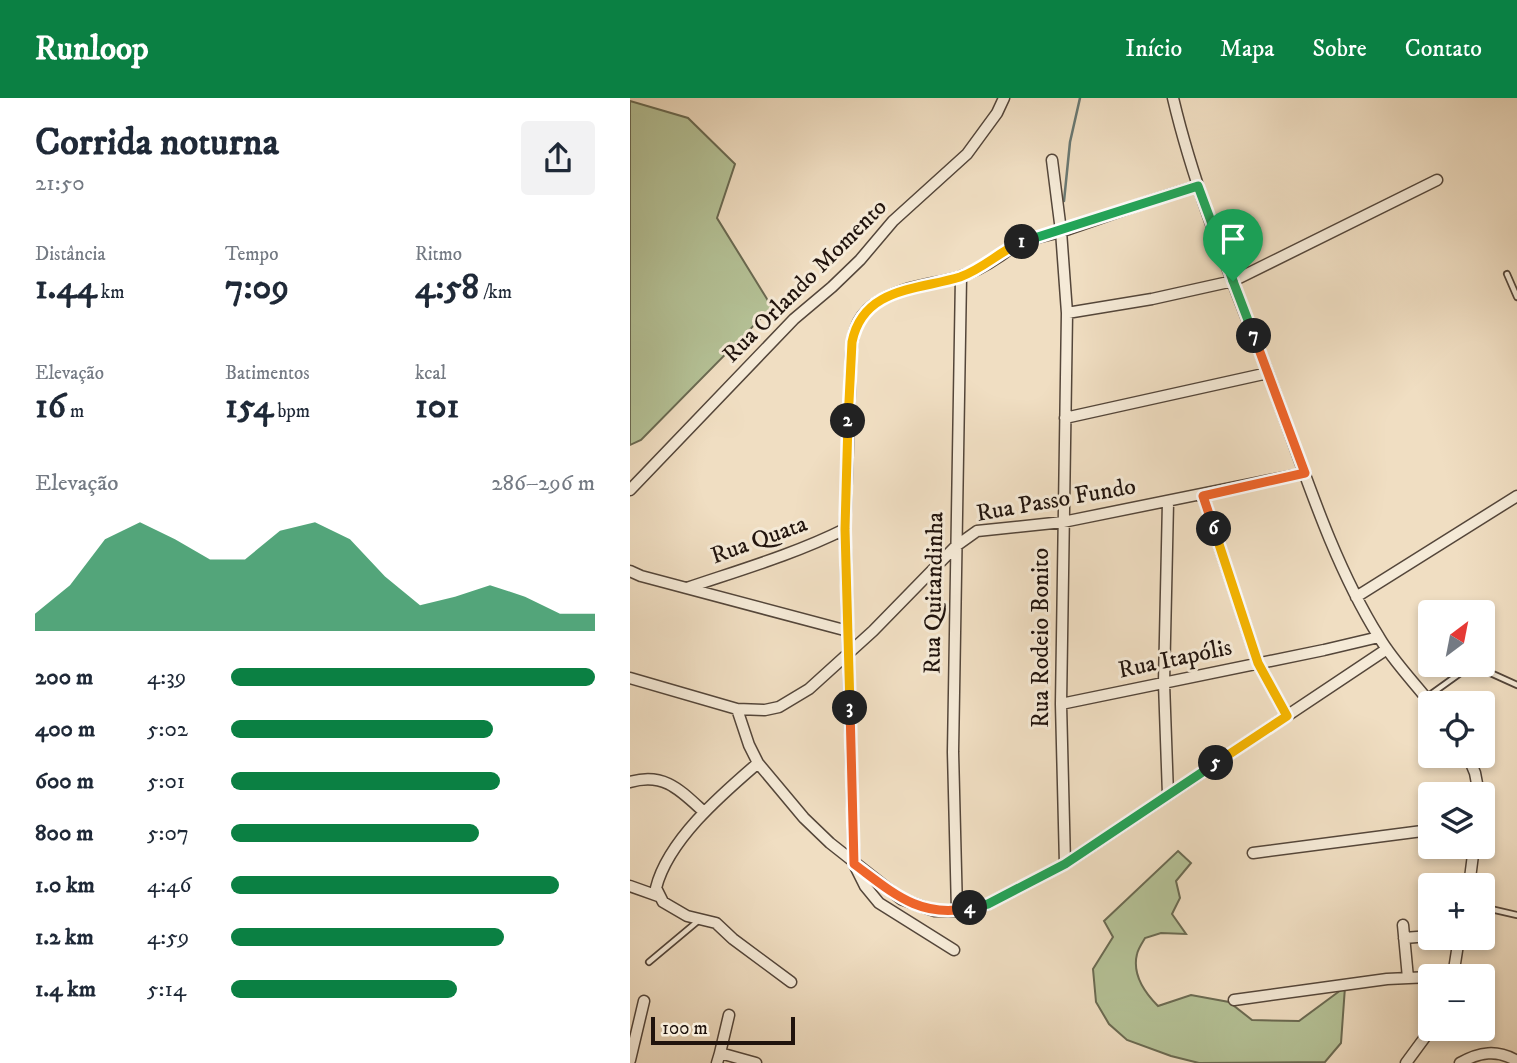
<!DOCTYPE html>
<html lang="pt">
<meta charset="utf-8">
<style>
body{margin:0;font-family:"IM FELL DW Pica",serif;background:#f2f2f3;color:#1f2937;height:100vh;display:flex;flex-direction:column;font-size:26px;white-space:nowrap}
*{box-sizing:border-box;margin:0}
p{font-size:23px;color:#747a83}
.icon{flex:none;width:38px;height:38px;fill:none;stroke:currentColor;stroke-width:2;stroke-linecap:round;stroke-linejoin:round}
.map{position:relative;flex:1;overflow:hidden}
.drawer{display:flex;flex-direction:column;background:#fff;width:630px}
.drawer>*{flex:none}
.needle{width:46px;rotate:32deg}
.controls{position:absolute;left:788px;top:502px;display:grid;gap:14px}
.controls a{display:grid;place-items:center;width:77px;height:77px;border-radius:7px;background:#fff;box-shadow:0 4px 10px #0003;font-size:35px}
.scale{position:absolute;left:21px;bottom:18px;width:144px;box-sizing:border-box;padding-left:7px;border:4px solid #20130d;border-top:0;font-size:19px;line-height:24px;white-space:nowrap;color:#20130d;-webkit-text-stroke:5px #f5ead7;paint-order:stroke}
.pin{position:absolute;display:grid;place-items:center;width:60px;height:60px;color:#fff;margin:-72px -30px;border-radius:50% 50% 50% 0;rotate:-45deg;box-shadow:0 0 7px #0007}
.pin .icon{rotate:45deg}
.km{position:absolute;width:35px;height:35px;margin:-18px;border-radius:50%;background:#222;color:#fff;font-size:19px;line-height:35px;text-align:center}
.round{display:grid;place-items:center;flex:none;width:74px;height:74px;border-radius:7px;background:#f2f2f3}
.headline{display:flex;align-items:center;justify-content:space-between;height:119px;padding:0 35px}
h1{font-size:38px;font-weight:800;line-height:52px}
.stats{display:grid;grid-template-columns:repeat(3,1fr);gap:10px;height:119px;padding:7px 35px}
.stats div{display:grid;align-content:center}
.stats b{font-size:35px;font-weight:800}
.stats small{font-size:19px;font-weight:400}
.stats p{font-size:19px}
.chart{height:196px;padding:14px 35px}
.chart p{display:flex;justify-content:space-between}
.chart svg{width:100%;height:126px;margin-top:7px;fill:#0b8043;opacity:.7}
ul{padding:0 35px;list-style:none;font-size:23px}
li{display:grid;grid-template-columns:112px 84px 1fr;align-items:center;height:52px}
li i{height:18px;border-radius:9px;background:#0b8043}
header{display:flex;align-items:center;gap:42px;box-sizing:border-box;height:98px;padding:0 35px;background:#0b8043;color:#fff}
header strong{font-size:33px}
nav{display:flex;gap:38px;margin-inline-start:auto;font-size:24px}
main{display:flex;flex:1;min-height:0}
.map>svg:first-child{display:block}
</style>
<header>
<strong>Runloop</strong>
<nav><a>Início</a><a>Mapa</a><a>Sobre</a><a>Contato</a></nav>
</header>
<main>
<section class="drawer">
<div class="headline"><div><h1>Corrida noturna</h1><p>21:50</p></div><a class="round"><svg class="icon" aria-label="share" viewBox="0 0 24 24"><path d="M12 15V3M7 8l5-5 5 5M5 13v7h14v-7"/></svg></a></div>
<div class="stats">
<div><p>Distância</p><b>1.44<small> km</small></b></div>
<div><p>Tempo</p><b>7:09</b></div>
<div><p>Ritmo</p><b>4:58<small> /km</small></b></div>
</div>
<div class="stats">
<div><p>Elevação</p><b>16<small> m</small></b></div>
<div><p>Batimentos</p><b>154<small> bpm</small></b></div>
<div><p>kcal</p><b>101</b></div>
</div>
<div class="chart"><p><span>Elevação</span>286–296 m</p>
<svg viewBox="0 0 160 44" preserveAspectRatio="none"><path d="M0 44V38L10 28L20 12L30 6L40 12L50 19L60 19L70 9L80 6L90 12L100 25L110 35L120 32L130 28L140 32L150 38L160 38V44z"/></svg>
</div>
<ul>
<li><b>200 m</b>4:39<i style="width:100%"></i></li>
<li><b>400 m</b>5:02<i style="width:72%"></i></li>
<li><b>600 m</b>5:01<i style="width:74%"></i></li>
<li><b>800 m</b>5:07<i style="width:68%"></i></li>
<li><b>1.0 km</b>4:46<i style="width:90%"></i></li>
<li><b>1.2 km</b>4:59<i style="width:75%"></i></li>
<li><b>1.4 km</b>5:14<i style="width:62%"></i></li>
</ul>
</section>
<div class="map">
<svg width="887" height="965" viewBox="0 0 887 965">
<rect width="100%" height="100%" fill="#f0dec2"/>
<filter id="stains"><feTurbulence type="fractalNoise" baseFrequency=".00286" numOctaves="4"/><feColorMatrix values="0 0 0 0 .2 0 0 0 0 .09 0 0 0 0 .02 0 0 0 .5 -.17"/></filter>
<radialGradient id="worn" r=".72"><stop offset=".6" stop-color="#630" stop-opacity="0"/><stop offset="1" stop-color="#630" stop-opacity=".3"/></radialGradient>
<!-- green -->
<path fill="#b5c297" stroke="#6a6a52" stroke-width="2" d="M0,3L58,20L105,66L87,120L142,209L11,342L0,347Z
M548,753L561,765L546,783L550,800L542,816L556,836L531,835L515,840C512,845 508,851 507,856C502,876 515,895 528,908L561,897L599,904L622,922L669,923L715,889L711,945L695,964L569,965L541,958L497,942L479,926L466,904L463,871L483,839L474,823Z"/>
<g fill="none" stroke-linecap="round" stroke-linejoin="round">
<!-- stream -->
<path stroke="#697872" stroke-width="2.5" d="M434,103L440,44L450,0"/>
<!-- lane casing -->
<g stroke="#54463a" stroke-width="8">
<path id="lane" d="M877,176L887,199
M797,599L836,571L845,568L887,587
M852,809L887,817
M19,864L68,823"/>
</g>
<!-- street casing -->
<g stroke="#54463a" stroke-width="13">
<path id="street" d="M543,0C565,93 602,182 636,270C670,359 699,459 749,539C763,563 784,584 801,606
M422,62L431,133L437,215L431,606L435,766
M437,215L522,201L603,183L807,82
M435,320L638,275
M0,392L164,221L202,189L230,162L263,123L337,56L367,15L374,0
M573,398L628,565L657,618
M538,404L534,585L538,697
M0,473L11,478L218,533
M57,490C110,472 165,456 215,431
M726,499L887,398
M0,580L107,611L135,612L149,609L179,591L243,533L326,448L347,433L433,424L675,375
M431,606L694,552L749,539
M107,611L119,647L128,665L174,720L200,745L271,801L305,813H327L358,806L435,766L757,551
M838,658L845,675L849,696
M128,665C92,696 38,742 26,790L33,804L57,818L86,825L103,841L161,884
M0,684C34,674 50,692 74,714
M623,755L800,732
M0,788L28,798
M839,788L844,749
M327,813L323,654L331,179
M773,827L778,880
M774,840L800,838
M324,852L249,805L235,788L224,766L215,431L221,259C222,238 225,221 243,207C269,188 300,187 329,179C341,175 357,167 367,160C375,155 381,149 390,145C405,139 421,137 436,132C480,117 523,101 568,88
M823,878L829,840
M604,902L757,881L800,879
M90,955L99,917
M0,962L14,903
M87,965L90,955L126,965
M776,965L801,931
M830,965C849,954 867,951 887,963"/>
</g>
<!-- lane -->
<use href="#lane" stroke="#f5ead7" stroke-width="4.5"/>
<!-- street -->
<use href="#street" stroke="#f5ead7" stroke-width="10"/>
</g>
<g fill="none" stroke-linecap="round" stroke-linejoin="round">
<!-- split-1 casing -->
<g stroke="#fff" stroke-width="14">
<path id="split-1" d="M392,144L568,88L603,183"/>
</g>
<!-- split-2 casing -->
<g stroke="#fff" stroke-width="14">
<path id="split-2" d="M218,323L222,244C233,189 288,192 330,179C353,171 370,153 392,144"/>
</g>
<!-- split-3 casing -->
<g stroke="#fff" stroke-width="14">
<path id="split-3" d="M218,323L215,431L220,610"/>
</g>
<!-- split-4 casing -->
<g stroke="#fff" stroke-width="14">
<path id="split-4" d="M220,610L224,766C262,794 289,821 340,810"/>
</g>
<!-- split-5 casing -->
<g stroke="#fff" stroke-width="14">
<path id="split-5" d="M340,810L358,806L435,766L586,665"/>
</g>
<!-- split-6 casing -->
<g stroke="#fff" stroke-width="14">
<path id="split-6" d="M584,431L628,565L657,618L586,665"/>
</g>
<!-- split-7 casing -->
<g stroke="#fff" stroke-width="14">
<path id="split-7" d="M584,431L573,398L675,375L624,238"/>
</g>
<!-- split-8 casing -->
<g stroke="#fff" stroke-width="14">
<path id="split-8" d="M603,183L624,238"/>
</g>
<!-- split-1 -->
<use href="#split-1" stroke="#22a559" stroke-width="9"/>
<!-- split-2 -->
<use href="#split-2" stroke="#f5b400" stroke-width="9"/>
<!-- split-3 -->
<use href="#split-3" stroke="#f5b400" stroke-width="9"/>
<!-- split-4 -->
<use href="#split-4" stroke="#f0652b" stroke-width="9"/>
<!-- split-5 -->
<use href="#split-5" stroke="#22a559" stroke-width="9"/>
<!-- split-6 -->
<use href="#split-6" stroke="#f5b400" stroke-width="9"/>
<!-- split-7 -->
<use href="#split-7" stroke="#f0652b" stroke-width="9"/>
<!-- split-8 -->
<use href="#split-8" stroke="#22a559" stroke-width="9"/>
</g>
<g text-anchor="middle" dominant-baseline="central" stroke-width="6" stroke-linejoin="round" paint-order="stroke">
<!-- street labels -->
<g font-size="24" fill="#20130d" stroke="#f5ead7">
<text transform="translate(175 183) rotate(-45)">Rua Orlando Momento</text>
<text transform="translate(426 402) rotate(-10)">Rua Passo Fundo</text>
<text transform="translate(129 442) rotate(-20)">Rua Quata</text>
<text transform="translate(304 495) rotate(-89)">Rua Quitandinha</text>
<text transform="translate(411 540) rotate(-90)">Rua Rodeio Bonito</text>
<text transform="translate(545 561) rotate(-12)">Rua Itapólis</text>
</g>
</g>
<rect width="100%" height="100%" filter="url(#stains)"/>
<rect width="100%" height="100%" fill="url(#worn)"/>
</svg>
<div class="controls">
<a><svg class="needle" viewBox="-14 -14 28 28"><path d="M0-13l5 13h-10z" fill="#e53935"/><path d="M0 13l5-13h-10z" fill="#747a83"/></svg></a>
<a><svg class="icon" aria-label="locate" viewBox="0 0 24 24"><circle cx="12" cy="12" r="6"/><path d="M12 2v4M12 18v4M2 12h4M18 12h4"/></svg></a>
<a><svg class="icon" aria-label="layers" viewBox="0 0 24 24"><path d="M12 4l9 5-9 5-9-5zM3 14l9 5 9-5"/></svg></a>
<a>+</a>
<a>−</a>
</div>
<div class="scale">100 m</div>
<div class="pin" style="left:603px;top:183px;background:#1e9e55"><svg class="icon" aria-label="arrive" viewBox="0 0 24 24"><path d="M6 21V4h12l-3 4 3 4H6"/></svg></div>
<b class="km" style="left:392px;top:144px">1</b>
<b class="km" style="left:218px;top:323px">2</b>
<b class="km" style="left:220px;top:610px">3</b>
<b class="km" style="left:340px;top:810px">4</b>
<b class="km" style="left:586px;top:665px">5</b>
<b class="km" style="left:584px;top:431px">6</b>
<b class="km" style="left:624px;top:238px">7</b>
</div>
</main>
